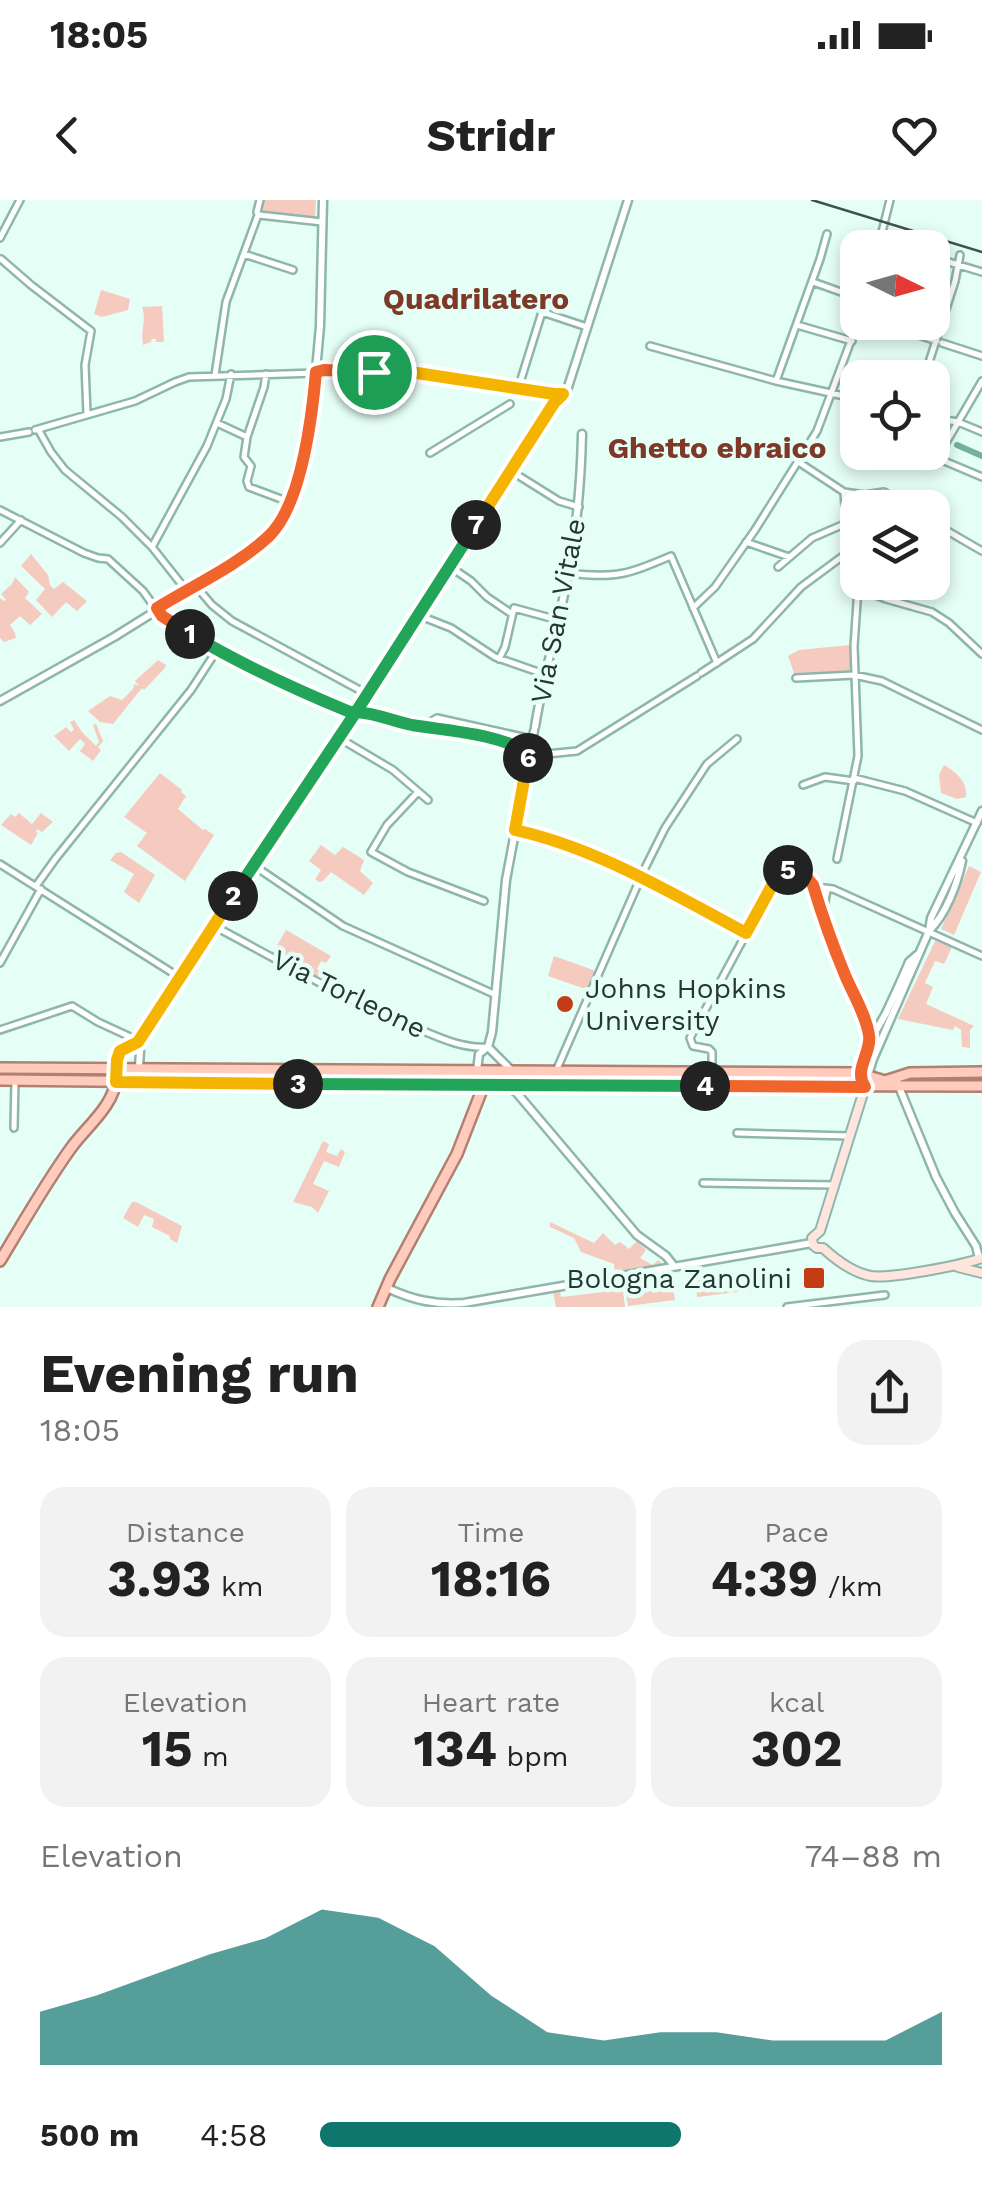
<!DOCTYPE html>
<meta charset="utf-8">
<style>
body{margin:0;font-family:"Work Sans",sans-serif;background:#f2f2f2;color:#222;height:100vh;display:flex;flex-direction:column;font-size:38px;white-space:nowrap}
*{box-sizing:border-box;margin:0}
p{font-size:32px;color:#767676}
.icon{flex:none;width:55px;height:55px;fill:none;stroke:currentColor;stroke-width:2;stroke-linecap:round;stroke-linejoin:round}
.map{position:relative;height:1107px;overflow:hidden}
.drawer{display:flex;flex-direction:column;background:#fff;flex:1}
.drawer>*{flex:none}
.needle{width:65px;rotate:95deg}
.fabs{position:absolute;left:840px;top:30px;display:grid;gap:20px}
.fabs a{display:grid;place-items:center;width:110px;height:110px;border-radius:20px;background:#fff;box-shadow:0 5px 15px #0003;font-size:50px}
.pin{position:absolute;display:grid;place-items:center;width:85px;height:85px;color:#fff;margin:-42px;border:5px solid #fff;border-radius:50%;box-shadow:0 2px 10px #0007}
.km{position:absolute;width:50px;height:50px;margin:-25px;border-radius:50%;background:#222;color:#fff;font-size:28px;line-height:50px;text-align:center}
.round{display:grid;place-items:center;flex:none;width:105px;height:105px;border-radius:30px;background:#f2f2f2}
.headline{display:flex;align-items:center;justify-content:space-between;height:170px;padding:0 40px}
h1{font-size:55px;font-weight:700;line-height:75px}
.stats{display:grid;grid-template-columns:repeat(3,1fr);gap:15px;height:170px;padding:10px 40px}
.stats div{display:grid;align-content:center;border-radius:25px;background:#f2f2f2;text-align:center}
.stats b{font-size:50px;font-weight:700}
.stats small{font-size:28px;font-weight:400}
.stats p{font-size:28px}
.chart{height:280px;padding:20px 40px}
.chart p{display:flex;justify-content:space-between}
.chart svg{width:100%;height:180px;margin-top:10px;fill:#0f766e;opacity:.7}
ul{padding:0 40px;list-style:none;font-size:32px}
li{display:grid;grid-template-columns:160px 120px 1fr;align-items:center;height:75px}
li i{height:25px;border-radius:12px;background:#0f766e}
.status{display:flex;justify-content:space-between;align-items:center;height:70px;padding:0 50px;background:#fff;direction:ltr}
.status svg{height:28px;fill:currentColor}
header{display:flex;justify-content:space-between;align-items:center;height:130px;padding:0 40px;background:#fff;font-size:45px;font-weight:700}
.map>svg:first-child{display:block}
</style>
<div class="status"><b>18:05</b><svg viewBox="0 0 49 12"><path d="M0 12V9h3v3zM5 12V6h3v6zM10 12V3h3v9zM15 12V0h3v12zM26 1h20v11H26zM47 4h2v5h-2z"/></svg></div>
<header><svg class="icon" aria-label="back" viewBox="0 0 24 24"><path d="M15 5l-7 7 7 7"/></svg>Stridr<svg class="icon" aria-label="heart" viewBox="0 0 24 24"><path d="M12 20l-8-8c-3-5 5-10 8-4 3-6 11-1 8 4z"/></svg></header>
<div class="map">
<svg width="982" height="1107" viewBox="0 0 982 1107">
<rect width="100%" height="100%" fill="#e5fef6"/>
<!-- green -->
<path fill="#f5cbc0" d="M262,0H316L315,18L263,13L260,9Z
M101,90L130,99L128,110L102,117L94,114Z
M162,106L164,142H156V139H152L151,142L143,145C140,130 147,121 142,107Z
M31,354L48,375L50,385L54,389L63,382L87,401L77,411L66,402L52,417L36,400L45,389L21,366Z
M15,377L29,392L25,398L42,414L30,425L20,416L10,425L15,433L16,438L4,442L0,438V398L4,401L6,400L1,394L12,384Z
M850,445L851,473L795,476L788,456L799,450Z
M158,460L166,465L164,469L144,490L142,488L113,524L100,522L88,511L110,496L122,500L133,489L134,484L139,486L135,481Z
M74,520L82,532L96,546L99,542L93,525L96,524L103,541L98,547L101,550L93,561L80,551L85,544L80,539L69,551L54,536L66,527L71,532L74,530L70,522Z
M944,565C956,572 968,582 966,597L957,599L941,593L939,575Z
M160,573L182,590L181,592L186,596L178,609L203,630L205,629L214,635L185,681L137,646L147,633L124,617Z
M19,613L32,624L41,613L53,622L42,632L37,629L36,632L38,633L31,645L1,625L11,614L15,617Z
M321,645L335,655L343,647L364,660L360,671L373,683L364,695L331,672L323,681L319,682L315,679L321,670L309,661Z
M121,652L155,675L139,703L124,692L134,674L110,660L116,653Z
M969,666L981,672L954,735L941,729Z
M286,730L331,756L326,763L321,761L317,769L321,772L316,780L272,754Z
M936,739L952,747L944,764L935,761L925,783L933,787L926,804L974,826L970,830V848L962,847L961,830L955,826L953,830L898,819Z
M554,756L596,771L588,790L548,776Z
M323,941L329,944L326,952L337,956L341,949L345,952L339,967L324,961L313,984L329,991L318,1013L312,1007L293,1002Z
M132,1002H136L182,1026L177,1043L170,1039V1036L152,1027L154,1019L144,1015L138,1027L123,1018Z
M550,1022L594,1043L603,1033L615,1045L620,1042L629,1049L637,1041L646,1050L640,1058L653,1065L658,1060L664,1065L615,1073L614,1064L581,1052L574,1038L550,1027Z
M760,1071L761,1089L697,1097L695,1078Z
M618,1081V1084L622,1083L625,1107H556L553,1092L560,1091L561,1097L603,1092L602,1083Z
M672,1082L675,1100L628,1106L625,1088Z"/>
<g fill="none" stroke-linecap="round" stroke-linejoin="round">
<!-- canal -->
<path stroke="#74b09f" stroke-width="6" d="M937,232L938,235
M957,245L982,256"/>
<!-- minor casing -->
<g stroke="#8eb7aa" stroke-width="10">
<path id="minor" d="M260,0L257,12L259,15L322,22
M0,38L20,0
M879,42L899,48
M878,48L890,0
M244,54L293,70
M932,57L982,72
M1,59L31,85L91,131L85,165L87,214
M813,82L858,98
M878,122L937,141
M797,125L852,141
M942,143L982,156
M374,145V171
M650,146L776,181L858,199
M215,175L226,102L258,15
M924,178L955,81L960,55
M776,181L820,59L827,34
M982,181L937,258L982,277
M518,189L542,112L587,127
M932,218L958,222L982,232
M217,223L247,237L264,187L266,174
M38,229L51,252L65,270L122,317L152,347L186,390
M35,230L135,201L175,182L189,177L316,173
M0,237L29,232
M247,237L244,257L251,266L247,281L249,287L289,302
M430,253L510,204
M797,261L844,292L865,295L884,292L908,308
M511,271L559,301L579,307
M860,308L865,295
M0,310L84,353L98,358L108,359L143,391L161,416L226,456L268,477L350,512L365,513L407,524L465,532L517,545L529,553L547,554L577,551L697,476
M932,322L982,351
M746,342L789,357
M0,343L21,320
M152,347L207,246L226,199L231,174
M449,366L471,381L487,397L512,414
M778,367L812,338L842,325L858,313
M569,373C616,379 628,374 671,356L717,463
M195,385L212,405L232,421L367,494
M858,388L886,399L932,412L949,423L982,454
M693,408L715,387L755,330L817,231L858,122
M418,415L451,428L495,457L544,474
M499,459L505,447L514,408L558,420
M701,473L753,439L801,387L851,350
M796,478L854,475L882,481L982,530
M425,525L437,518L532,539
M339,538L393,570L428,600
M854,578L905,591L977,623
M803,585L825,577L854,581
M418,592L387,625L371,652L408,672L484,701
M515,630C598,649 672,694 746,733
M837,659L858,556L854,446L858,388L846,322L844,292
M0,664L179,777
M253,665L343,726L496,795
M36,686L56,658L191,490L217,450
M815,687L833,689L982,756
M823,712L827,690
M214,726C280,761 344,799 414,827C438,837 462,849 488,847
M0,763L41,689
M0,830L72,806L98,822L139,841
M556,871L644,670L665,628L707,564L737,539
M712,886V852L709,849L693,846L690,838L781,669L808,679L813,685L871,839
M14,928L15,880
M737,933L850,936
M703,983L835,985
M787,1107L885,1095"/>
</g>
<!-- tertiary casing -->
<g stroke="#8eb7aa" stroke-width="11">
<path id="tertiary" d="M317,172L324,170L401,171L468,183L562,194
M0,501L114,437L231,364L268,336L283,316L290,302L300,268L314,193L320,126L323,0
M535,527C543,475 559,426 568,374C577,327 581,281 582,234
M929,731C946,714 957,685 962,661
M138,842L269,640L352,519L554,203L567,190L628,0
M488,847L492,832L506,680L534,531
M488,847L512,871
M117,869L121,851L138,842
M477,871L479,854L488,847
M868,876L873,859L929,731L931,718L982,611
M138,882L140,851L138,842
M897,882L936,977L955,1013L976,1046L979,1058
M506,886L516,892L637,1035L666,1056L674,1066
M864,886C852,863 875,834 886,813C894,796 902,779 909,762L917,755
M387,1088C413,1100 435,1105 464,1103L812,1043"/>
</g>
<!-- secondary casing -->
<g stroke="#8eb7aa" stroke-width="12">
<path id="secondary" d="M865,887L820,1031L812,1038L813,1045L817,1048H823C835,1059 854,1073 871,1076C892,1079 962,1065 982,1058
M958,1067L982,1073"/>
</g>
<!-- primary casing -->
<g stroke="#b28070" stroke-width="14">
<path id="primary" d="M0,868L858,873L885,881L910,873L982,872
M0,880L484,885L982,886
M0,1061C23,1023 45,984 71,948C86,927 115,905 116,878
M378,1107L390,1079L457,954L485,882"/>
</g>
<!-- minor -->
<use href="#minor" stroke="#fff" stroke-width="5"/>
<!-- tertiary -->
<use href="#tertiary" stroke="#fff" stroke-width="6"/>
<!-- secondary -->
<use href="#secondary" stroke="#ffe5de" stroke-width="8"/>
<!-- primary -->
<use href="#primary" stroke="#fecbbd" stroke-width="9"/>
<!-- tram -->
<path stroke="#3f514c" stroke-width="2.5" d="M812,0L982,52"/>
</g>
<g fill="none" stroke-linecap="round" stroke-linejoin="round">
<!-- split-1 casing -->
<g stroke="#fff" stroke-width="20">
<path id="split-1" d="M190,434L162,416L157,408C194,385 237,366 269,336C302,304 312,217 316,172L324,170L374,172"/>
</g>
<!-- split-2 casing -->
<g stroke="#fff" stroke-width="20">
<path id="split-2" d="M190,434C242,465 294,489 350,512H356L233,696"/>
</g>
<!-- split-3 casing -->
<g stroke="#fff" stroke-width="20">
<path id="split-3" d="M233,696L138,842L120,851L117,860L116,882L298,884"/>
</g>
<!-- split-4 casing -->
<g stroke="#fff" stroke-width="20">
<path id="split-4" d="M298,884L705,886"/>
</g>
<!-- split-5 casing -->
<g stroke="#fff" stroke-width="20">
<path id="split-5" d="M705,886L865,887C853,870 872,852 869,835C866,815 853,794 845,775C833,746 822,715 813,685L808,679L788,670"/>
</g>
<!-- split-6 casing -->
<g stroke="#fff" stroke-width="20">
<path id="split-6" d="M528,558L515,630C597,648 673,694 746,733L780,671L783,668L788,670"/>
</g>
<!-- split-7 casing -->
<g stroke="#fff" stroke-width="20">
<path id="split-7" d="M476,325L356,512C375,513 393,521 412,525C448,531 496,533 529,553L528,558"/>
</g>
<!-- split-8 casing -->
<g stroke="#fff" stroke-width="20">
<path id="split-8" d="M374,172L417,173L554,194H563L554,203L476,325"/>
</g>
<!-- split-1 -->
<use href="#split-1" stroke="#f0652b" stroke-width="12"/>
<!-- split-2 -->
<use href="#split-2" stroke="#22a559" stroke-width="12"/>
<!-- split-3 -->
<use href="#split-3" stroke="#f5b400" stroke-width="12"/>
<!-- split-4 -->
<use href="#split-4" stroke="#22a559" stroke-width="12"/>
<!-- split-5 -->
<use href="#split-5" stroke="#f0652b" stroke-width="12"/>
<!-- split-6 -->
<use href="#split-6" stroke="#f5b400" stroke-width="12"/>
<!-- split-7 -->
<use href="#split-7" stroke="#22a559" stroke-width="12"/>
<!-- split-8 -->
<use href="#split-8" stroke="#f5b400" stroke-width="12"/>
</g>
<!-- markers -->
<g fill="#c43b14" stroke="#e5fef6" stroke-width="4">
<circle cx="565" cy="804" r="10"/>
<rect x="802" y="1066" width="24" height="24" rx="5"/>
</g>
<g text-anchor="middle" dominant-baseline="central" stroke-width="9" stroke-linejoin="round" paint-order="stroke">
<!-- street labels -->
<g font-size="28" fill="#263732" stroke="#e5fef6">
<text transform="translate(558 411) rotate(-79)">Via San Vitale</text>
<text transform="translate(349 794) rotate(26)">Via Torleone</text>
</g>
<!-- poi labels -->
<g font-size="28" fill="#263732" stroke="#e5fef6" text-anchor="start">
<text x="585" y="788">Johns Hopkins<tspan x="585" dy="32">University</tspan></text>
<text x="792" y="1078" text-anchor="end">Bologna Zanolini</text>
</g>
<!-- neighbourhood labels -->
<g font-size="30" font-weight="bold" fill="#7d3827" stroke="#e5fef6">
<text x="476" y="98">Quadrilatero</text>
<text x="717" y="247">Ghetto ebraico</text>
</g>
</g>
</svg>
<div class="fabs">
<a><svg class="needle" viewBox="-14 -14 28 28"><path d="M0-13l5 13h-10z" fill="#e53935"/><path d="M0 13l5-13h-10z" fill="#767676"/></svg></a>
<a><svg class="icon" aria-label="locate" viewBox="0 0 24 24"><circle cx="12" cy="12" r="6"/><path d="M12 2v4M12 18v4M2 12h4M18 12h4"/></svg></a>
<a><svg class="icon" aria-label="layers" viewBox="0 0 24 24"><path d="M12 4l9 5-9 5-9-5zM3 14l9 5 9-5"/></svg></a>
</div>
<div class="pin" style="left:374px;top:172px;background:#1e9e55"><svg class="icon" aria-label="arrive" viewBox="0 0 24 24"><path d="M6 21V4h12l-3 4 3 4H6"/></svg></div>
<b class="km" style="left:190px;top:434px">1</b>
<b class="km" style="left:233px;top:696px">2</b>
<b class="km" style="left:298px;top:884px">3</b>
<b class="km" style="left:705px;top:886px">4</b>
<b class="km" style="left:788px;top:670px">5</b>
<b class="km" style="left:528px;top:558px">6</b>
<b class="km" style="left:476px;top:325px">7</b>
</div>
<section class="drawer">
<div class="headline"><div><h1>Evening run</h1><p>18:05</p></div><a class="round"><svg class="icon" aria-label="share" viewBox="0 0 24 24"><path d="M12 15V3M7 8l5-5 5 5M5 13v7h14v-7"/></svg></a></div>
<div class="stats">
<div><p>Distance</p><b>3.93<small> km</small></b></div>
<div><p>Time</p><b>18:16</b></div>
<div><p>Pace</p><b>4:39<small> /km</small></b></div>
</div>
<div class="stats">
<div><p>Elevation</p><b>15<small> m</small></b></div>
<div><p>Heart rate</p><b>134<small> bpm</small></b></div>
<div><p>kcal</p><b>302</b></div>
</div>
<div class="chart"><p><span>Elevation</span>74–88 m</p>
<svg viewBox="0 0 160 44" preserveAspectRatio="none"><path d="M0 44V31L10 27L20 22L30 17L40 13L50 6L60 8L70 15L80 27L90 36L100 38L110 36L120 36L130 38L140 38L150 38L160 31V44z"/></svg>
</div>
<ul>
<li><b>500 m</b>4:58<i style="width:58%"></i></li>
</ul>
</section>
